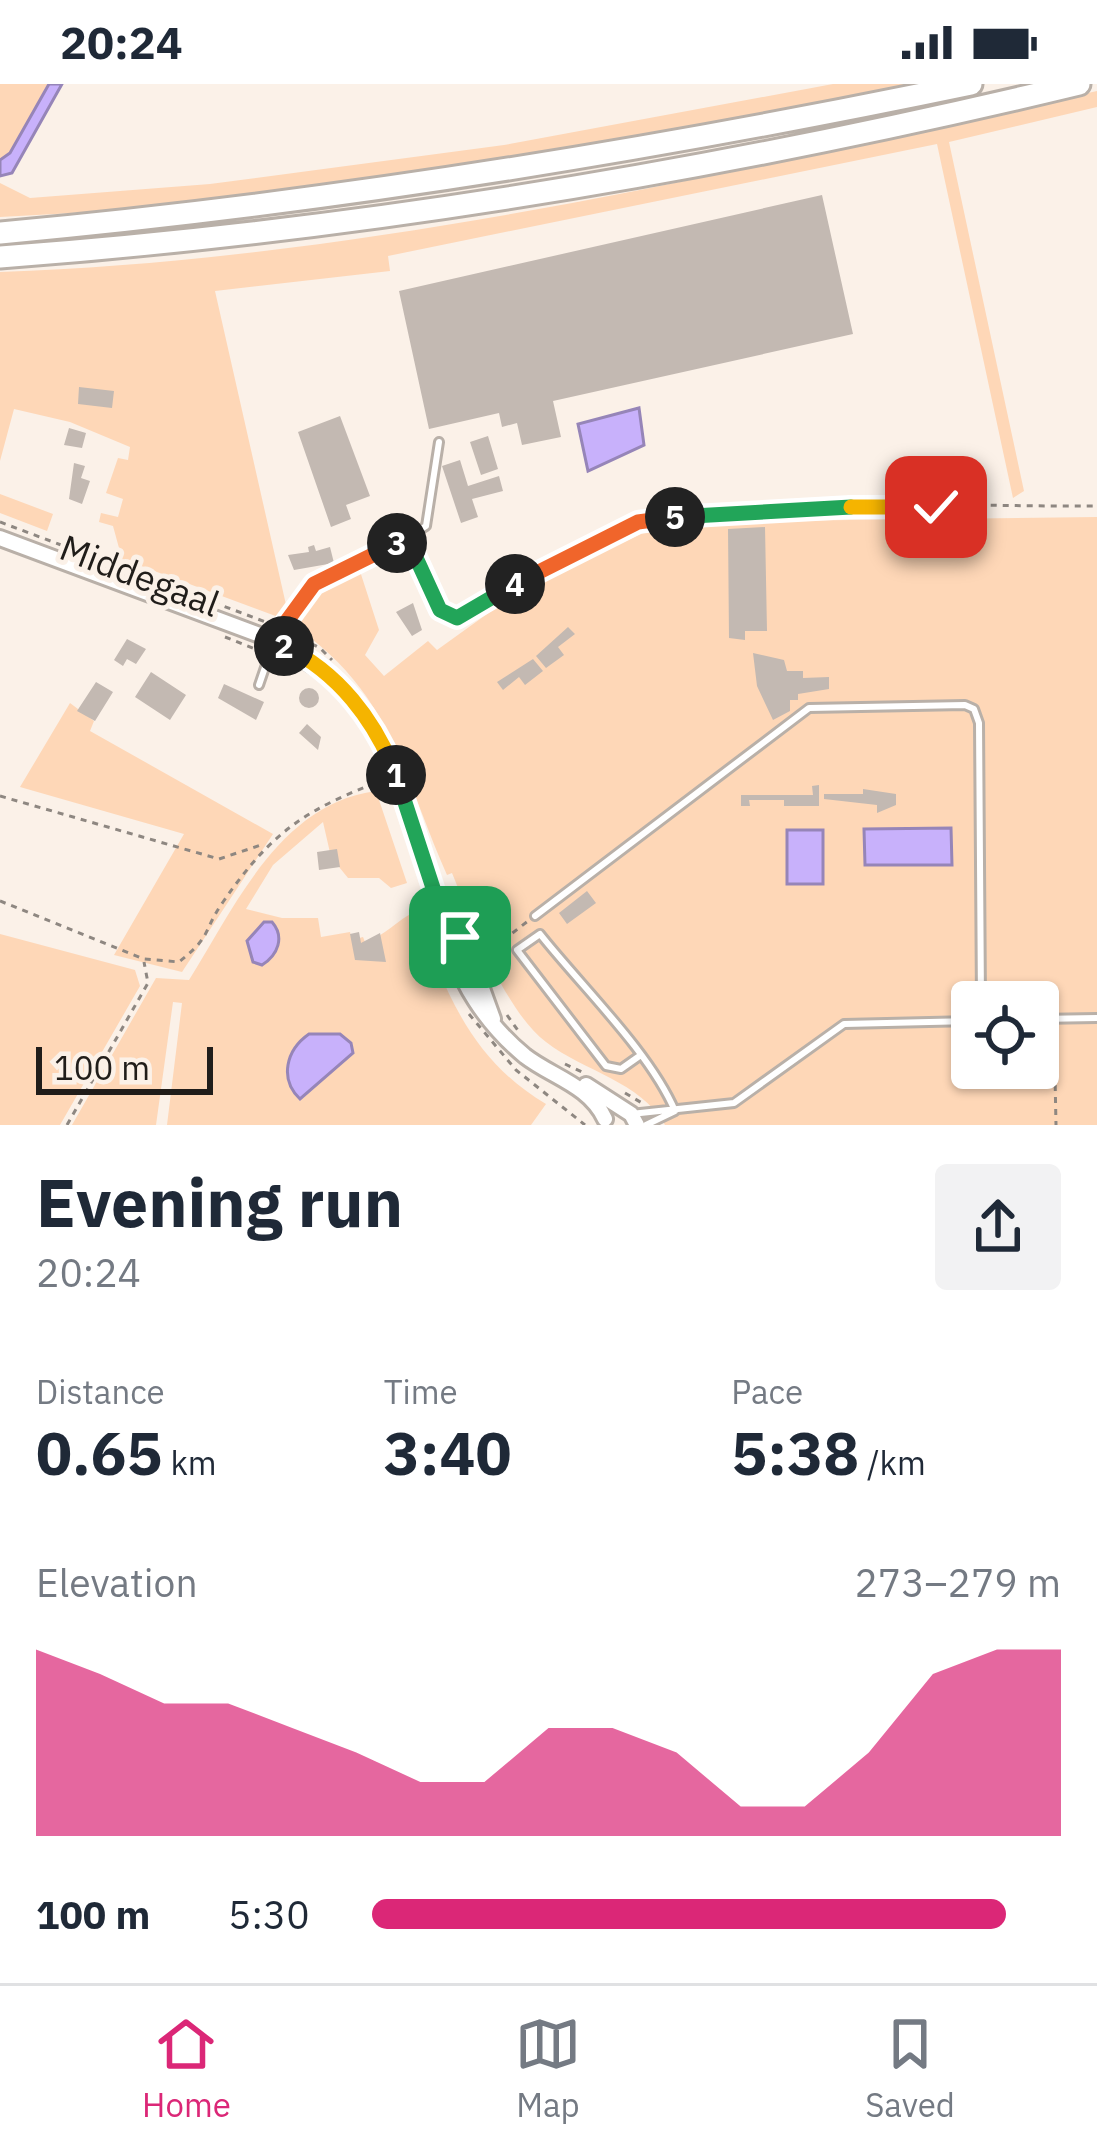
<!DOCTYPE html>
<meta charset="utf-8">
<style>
body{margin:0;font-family:"IBM Plex Sans",sans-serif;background:#f2f2f3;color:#1f2937;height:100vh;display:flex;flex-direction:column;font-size:45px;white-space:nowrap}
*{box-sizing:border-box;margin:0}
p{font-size:39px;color:#747a83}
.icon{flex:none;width:66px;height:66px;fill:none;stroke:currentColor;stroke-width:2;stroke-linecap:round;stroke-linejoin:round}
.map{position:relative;height:1041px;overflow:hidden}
.panel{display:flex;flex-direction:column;background:#fff;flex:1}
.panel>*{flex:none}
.controls{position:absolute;left:951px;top:897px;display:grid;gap:24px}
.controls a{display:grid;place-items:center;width:108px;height:108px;border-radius:12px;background:#fff;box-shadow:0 3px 9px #0004;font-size:60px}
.scale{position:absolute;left:36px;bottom:30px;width:177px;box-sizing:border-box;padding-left:12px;border:6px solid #201d1a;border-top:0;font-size:33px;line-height:42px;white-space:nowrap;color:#201d1a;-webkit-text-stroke:9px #fbf1e8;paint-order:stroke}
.pin{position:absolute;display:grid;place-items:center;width:102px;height:102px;color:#fff;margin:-51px;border-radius:24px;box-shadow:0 6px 18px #0006}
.km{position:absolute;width:60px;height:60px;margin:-30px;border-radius:50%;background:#222;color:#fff;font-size:33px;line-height:60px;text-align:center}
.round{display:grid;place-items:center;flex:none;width:126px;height:126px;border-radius:12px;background:#f2f2f3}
.head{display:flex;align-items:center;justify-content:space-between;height:204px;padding:0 36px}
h1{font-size:66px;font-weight:800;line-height:90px}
.stats{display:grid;grid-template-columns:repeat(3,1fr);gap:18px;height:204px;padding:12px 36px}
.stats div{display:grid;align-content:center}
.stats b{font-size:60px;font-weight:800}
.stats small{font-size:33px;font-weight:400}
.stats p{font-size:33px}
.chart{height:336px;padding:24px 36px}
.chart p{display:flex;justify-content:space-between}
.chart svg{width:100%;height:216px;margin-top:12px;fill:#db2777;opacity:.7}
ul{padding:0 36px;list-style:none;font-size:39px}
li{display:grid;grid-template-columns:192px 144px 1fr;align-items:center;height:90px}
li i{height:30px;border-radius:15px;background:#db2777}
.status{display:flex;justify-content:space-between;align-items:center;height:84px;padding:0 60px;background:#fff;direction:ltr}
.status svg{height:33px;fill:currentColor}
.tab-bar{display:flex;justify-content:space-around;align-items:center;height:168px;border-top:3px solid #e0e1e3;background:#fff;font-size:33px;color:#747a83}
.tab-bar a{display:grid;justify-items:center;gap:6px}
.tab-bar .on{color:#db2777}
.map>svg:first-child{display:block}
</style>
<div class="status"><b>20:24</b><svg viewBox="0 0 49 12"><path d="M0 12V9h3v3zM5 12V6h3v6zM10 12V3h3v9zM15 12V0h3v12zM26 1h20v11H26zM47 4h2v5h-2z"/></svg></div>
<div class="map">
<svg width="1097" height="1041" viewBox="0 0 1097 1041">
<rect width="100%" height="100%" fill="#fbf1e8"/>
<!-- green -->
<path fill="#fed7b7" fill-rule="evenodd" d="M0,0H49L10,69L0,76Z
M833,0H917C617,67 308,118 0,133V99L30,114L210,100L504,61Z
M1097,7V23L949,58L1024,407L1013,414L937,60L388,172L390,187L215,207L287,525L281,534L122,475L113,442L99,438L101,429L118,433L123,415L106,409L118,374L128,376L130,363L70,338L14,325L0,377V188C370,175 737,87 1097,7Z
M0,410L53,430L47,447L0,429Z
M1097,433V1041H665C640,997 585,988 546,958C504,926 472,838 452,789L447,791C401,687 391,605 288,538L328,494L358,481L379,546L365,571L384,592L428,557L437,566L519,507L647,447L767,437ZM972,918H1038V984H972Z
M70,619L94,637L90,647L273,750L182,888L114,871L184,750L20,703Z
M376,707L407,799L391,804L379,794H348L331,773L323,738L273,781L246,825L282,834H318L321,853L350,848L352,856L363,853L365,858C385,852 397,836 416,827C445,907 470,975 546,1020L531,1041H167L182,919L173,918L156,1041H72L156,894L189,896C235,823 279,720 376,707ZM295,961L353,969L303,1014L287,984Z
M0,850L135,886L140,902L60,1041H0Z"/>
<!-- water -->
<path fill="#c8b1fb" stroke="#9685b8" stroke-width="3" d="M49,0H62L12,89L0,92V76L10,69Z
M639,324L644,361L588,387L578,340Z
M951,744L952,781H865L864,745Z
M787,746H823V800H787Z
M264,838H272C285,853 278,871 262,881L253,878L247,857Z
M309,950H340L351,959L353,969L300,1015C279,995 286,966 309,950Z"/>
<!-- building -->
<path fill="#c3b9b2" d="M822,111L853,250L553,317L561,353L522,361L517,339L502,343L499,329L429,345L399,207Z
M79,303L114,307L112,324L78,320Z
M340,332L370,412L346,421L351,435L331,443L298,348Z
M69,344L86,349L82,364L64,361Z
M488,352L498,385L481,391L470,358Z
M460,376L468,402L499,392L503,407L472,415L478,433L461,439L442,382Z
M74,379L85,382L81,394L90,397L82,420L69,415Z
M765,443L767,547H745V556L729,554L728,445Z
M314,461L316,467L330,463L334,479L294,486L288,471L309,468L308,463Z
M413,519L422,546L412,552L396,528Z
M568,543L575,550L558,563L564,571L546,584L536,572Z
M127,555L146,565L136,580L127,575L123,582L114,576Z
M753,569L784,576L787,587H803V594L829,593V605L798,610V616H790V627L773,636L757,602Z
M533,575L543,587L525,601L519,593L503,606L497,598Z
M151,588L186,611L170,636L135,613Z
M96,598L113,608L95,637L77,627Z
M224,600L264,618L256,636L218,614Z
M299 614a10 10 0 1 1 20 0a10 10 0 1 1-20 0Z
M307,640L321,653L318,666L299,649Z
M819,701V722H784V716H749L750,722H741V711H813L812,702Z
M863,705L896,710V721L877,729V721L824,715V710H863Z
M337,765L340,783L319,786L317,768Z
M587,807L596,819L567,840L559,829Z
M359,848L361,859L380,849L386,878L355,876L350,850Z"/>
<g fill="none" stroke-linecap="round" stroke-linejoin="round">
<!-- service casing -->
<g stroke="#b9b0a8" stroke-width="12">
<path id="service" d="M407,454L426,442L439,358
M259,601L273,560
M535,832L809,624L965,621L974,625L979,639L981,918
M1038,935L1097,934
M638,973L621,985L606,982L517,866L540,850C581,902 650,968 675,1027
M631,1030L734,1019L844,940L972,937
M646,1041L675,1027"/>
</g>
<!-- minor casing -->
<g stroke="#b9b0a8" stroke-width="16">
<path id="minor" d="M273,556C309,495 343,480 407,454"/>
</g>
<!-- tertiary casing -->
<g stroke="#b9b0a8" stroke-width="20">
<path id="tertiary" d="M0,454L273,556L333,594L357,620L389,672L435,810L472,877L493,935
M452,846C450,892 491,944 525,972C552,993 589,1001 605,1035
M586,1001L631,1030L637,1041"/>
</g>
<!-- motorway casing -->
<g stroke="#b9b0a8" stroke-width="27">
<path id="motorway" d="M0,149C328,119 649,67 971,0
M0,173C363,146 726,85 1079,0"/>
</g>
<!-- path -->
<path stroke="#8e8781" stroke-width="3" stroke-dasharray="6 6" stroke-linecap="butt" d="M0,438L271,540
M410,462L440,526L457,534L638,438C788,411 946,423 1097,422
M290,549L320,564L332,576
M225,553L260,567
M0,712L219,775L264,760
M0,817L144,875L179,878C213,851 202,848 223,818C272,747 306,725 386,695
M424,820L440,867
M484,871L528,837
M469,930L516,986L585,1041
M507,931L519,948
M1054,941L1056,1041
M565,980L584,989
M625,1009L642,1019
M67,1041L148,899L144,878"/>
<!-- service -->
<use href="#service" stroke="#fff" stroke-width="6"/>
<!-- minor -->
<use href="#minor" stroke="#fff" stroke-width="10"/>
<!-- tertiary -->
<use href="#tertiary" stroke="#fff" stroke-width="14"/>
<!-- motorway -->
<use href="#motorway" stroke="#fff" stroke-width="21"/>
</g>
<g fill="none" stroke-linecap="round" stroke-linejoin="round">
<!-- split-1 casing -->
<g stroke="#fff" stroke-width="24">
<path id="split-1" d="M396,691L435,810L460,853"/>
</g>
<!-- split-2 casing -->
<g stroke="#fff" stroke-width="24">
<path id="split-2" d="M284,562C338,588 375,636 396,691"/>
</g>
<!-- split-3 casing -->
<g stroke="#fff" stroke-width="24">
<path id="split-3" d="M284,562L273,556L314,500L397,459"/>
</g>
<!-- split-4 casing -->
<g stroke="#fff" stroke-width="24">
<path id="split-4" d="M397,459L407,454L440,526L457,534L515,500"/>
</g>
<!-- split-5 casing -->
<g stroke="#fff" stroke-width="24">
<path id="split-5" d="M515,500L638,438L675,433"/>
</g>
<!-- split-6 casing -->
<g stroke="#fff" stroke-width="24">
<path id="split-6" d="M675,433L851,423"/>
</g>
<!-- split-7 casing -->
<g stroke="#fff" stroke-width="24">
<path id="split-7" d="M851,423H936"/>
</g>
<!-- split-1 -->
<use href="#split-1" stroke="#22a559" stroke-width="15"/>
<!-- split-2 -->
<use href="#split-2" stroke="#f5b400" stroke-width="15"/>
<!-- split-3 -->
<use href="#split-3" stroke="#f0652b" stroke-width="15"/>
<!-- split-4 -->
<use href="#split-4" stroke="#22a559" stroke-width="15"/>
<!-- split-5 -->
<use href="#split-5" stroke="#f0652b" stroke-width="15"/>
<!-- split-6 -->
<use href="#split-6" stroke="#22a559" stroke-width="15"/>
<!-- split-7 -->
<use href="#split-7" stroke="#f5b400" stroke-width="15"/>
</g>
<g text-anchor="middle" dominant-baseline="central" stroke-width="10" stroke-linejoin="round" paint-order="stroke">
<!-- street labels -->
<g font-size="36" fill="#201d1a" stroke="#fbf1e8">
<text transform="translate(140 491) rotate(21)">Middegaal</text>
</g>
</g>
</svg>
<div class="controls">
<a><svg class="icon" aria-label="locate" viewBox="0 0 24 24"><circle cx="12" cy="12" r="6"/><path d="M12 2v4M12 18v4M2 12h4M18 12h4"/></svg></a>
</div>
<div class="scale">100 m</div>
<div class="pin" style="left:460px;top:853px;background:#1e9e55"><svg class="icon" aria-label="arrive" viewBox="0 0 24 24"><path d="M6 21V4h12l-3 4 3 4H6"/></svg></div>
<div class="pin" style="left:936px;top:423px;background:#d93025"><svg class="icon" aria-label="check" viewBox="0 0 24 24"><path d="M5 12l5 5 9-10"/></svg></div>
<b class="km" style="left:396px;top:691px">1</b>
<b class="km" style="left:284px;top:562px">2</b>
<b class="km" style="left:397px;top:459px">3</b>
<b class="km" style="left:515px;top:500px">4</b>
<b class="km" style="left:675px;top:433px">5</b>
</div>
<section class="panel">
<div class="head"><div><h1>Evening run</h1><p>20:24</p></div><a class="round"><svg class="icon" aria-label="share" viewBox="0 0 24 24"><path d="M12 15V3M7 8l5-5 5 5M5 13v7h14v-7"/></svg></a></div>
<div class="stats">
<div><p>Distance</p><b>0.65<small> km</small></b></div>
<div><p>Time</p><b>3:40</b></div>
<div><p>Pace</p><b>5:38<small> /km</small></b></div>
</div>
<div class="chart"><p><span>Elevation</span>273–279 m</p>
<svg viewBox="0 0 160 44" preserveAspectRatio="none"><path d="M0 44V6L10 11L20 17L30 17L40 22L50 27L60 33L70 33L80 22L90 22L100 27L110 38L120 38L130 27L140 11L150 6L160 6V44z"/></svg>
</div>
<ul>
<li><b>100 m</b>5:30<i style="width:92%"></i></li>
</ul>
</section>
<nav class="tab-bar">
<a class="on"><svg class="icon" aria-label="home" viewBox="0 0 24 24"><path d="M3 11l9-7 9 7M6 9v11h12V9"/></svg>Home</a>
<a><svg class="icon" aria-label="map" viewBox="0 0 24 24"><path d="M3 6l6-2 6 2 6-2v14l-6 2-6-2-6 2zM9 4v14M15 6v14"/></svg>Map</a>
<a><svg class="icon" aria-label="saved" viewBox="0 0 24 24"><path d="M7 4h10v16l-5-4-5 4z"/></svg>Saved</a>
</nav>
